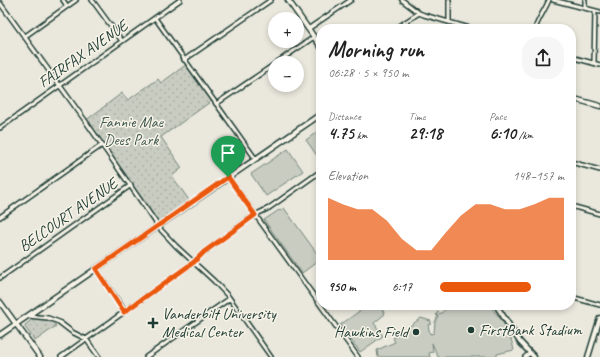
<!DOCTYPE html>
<meta charset="utf-8">
<style>
body{margin:0;font-family:Caveat,sans-serif;background:#f6f6f6;color:#222;height:100vh;display:flex;flex-direction:column;font-size:15px;white-space:nowrap}
*{box-sizing:border-box;margin:0}
p{font-size:13px;color:#767676}
.icon{flex:none;width:22px;height:22px;fill:none;stroke:currentColor;stroke-width:2;stroke-linecap:round;stroke-linejoin:round}
.map{position:relative;flex:1;overflow:hidden}
.sheet{position:absolute;left:316px;top:24px;width:260px;height:286px;display:flex;flex-direction:column;background:#fff;border-radius:16px;box-shadow:0 2px 6px #0003}
.sheet>*{flex:none}
.buttons{position:absolute;left:268px;top:12px;display:grid;gap:8px}
.buttons a{display:grid;place-items:center;width:36px;height:36px;border-radius:50%;background:#fff;box-shadow:0 2px 6px #0003;font-size:20px}
.pin{position:absolute;display:grid;place-items:center;width:34px;height:34px;color:#fff;margin:-41px -17px;border-radius:50% 50% 50% 0;rotate:-45deg;box-shadow:0 0 4px #0007}
.pin .icon{rotate:45deg}
.round{display:grid;place-items:center;flex:none;width:42px;height:42px;border-radius:16px;background:#f6f6f6}
.overview{display:flex;align-items:center;justify-content:space-between;height:68px;padding:0 12px}
h1{font-size:22px;font-weight:700;line-height:30px}
.figures{display:grid;grid-template-columns:repeat(3,1fr);gap:6px;height:68px;padding:4px 12px}
.figures div{display:grid;align-content:center}
.figures b{font-size:17px;font-weight:700}
.figures small{font-size:11px;font-weight:400}
.figures p{font-size:11px}
.chart{height:112px;padding:8px 12px}
.chart p{display:flex;justify-content:space-between}
.chart svg{width:100%;height:72px;margin-top:4px;fill:#ea580c;opacity:.7}
ul{padding:0 12px;list-style:none;font-size:13px}
li{display:grid;grid-template-columns:64px 48px 1fr;align-items:center;height:30px}
li i{height:10px;border-radius:5px;background:#ea580c}
.map>svg:first-child{display:block}
</style>
<div class="map">
<svg width="600" height="357" viewBox="0 0 600 357">
<defs>
<pattern id="green-dots" width="8" height="8" patternUnits="userSpaceOnUse"><rect width="8" height="8" fill="#c8ccc1"/><path d="M2 2h.1M6 6h.1" fill="none" stroke="#abb0a6" stroke-width="1.8" stroke-linecap="round"/></pattern>
</defs>
<rect width="100%" height="100%" fill="#eae8dd"/>
<filter id="ink" filterUnits="userSpaceOnUse"><feTurbulence type="fractalNoise" baseFrequency=".025" numOctaves="2"/><feDisplacementMap in="SourceGraphic" scale="8" xChannelSelector="R" yChannelSelector="G"/><feConvolveMatrix kernelMatrix="1 2 1 2 8 2 1 2 1" color-interpolation-filters="sRGB"/></filter>
<g filter="url(#ink)">
<!-- green -->
<path fill="url(#green-dots)" stroke="#74847a" d="M187,64L213,100L161,137L182,168L172,176L191,203L158,226L85,121L122,93L128,100L158,79L161,83Z
M34,318L52,321L56,326L35,341L25,327V325Z"/>
<!-- pitch -->
<path fill="#c8ccc1" stroke="#74847a" d="M321,129V159L320,160L306,140Z
M288,149L303,171L266,196L251,174Z
M284,208L321,259L302,273L264,220L279,210L280,211Z
M368,305H379L385,314L374,323L383,336L360,352L340,325Z
M449,305H488C501,317 510,331 514,350L497,354V357H438L432,343L433,352L429,353L430,357H378L377,350L395,342L393,338L421,318L431,321V324L428,325L430,334L434,333L435,322L438,316H437L436,314L438,312L440,314L447,308V307Z"/>
<g fill="none" stroke-linecap="round" stroke-linejoin="round">
<!-- minor casing -->
<g stroke="#1f3d34" stroke-width="6">
<path id="minor" d="M63,0L67,6
M92,0L122,41
M402,0L419,13L424,15L473,29
M449,0V22
M553,0L600,12
M0,3L84,119L161,230L176,246L214,281L228,296L271,357
M585,8V0
M155,18L255,158
M308,29L351,0
M395,29L419,13
M535,29C538,19 545,10 549,0
M24,37L76,0
M571,57L600,65
M184,60L271,0
M276,63L314,37
M594,63L595,11
M216,104L275,64
M0,128L180,0
M571,162L600,170
M228,177L358,357
M571,206L600,214
M0,217L102,145
M96,269L125,311
M0,278L131,185
M571,297L600,305
M28,316L48,318L59,322L72,332L86,339L99,357
M61,357L194,262L204,252L253,216L269,208L321,171
M146,357L229,299
M525,357L530,353"/>
</g>
<!-- major casing -->
<g stroke="#1f3d34" stroke-width="7">
<path id="major" d="M288,0L321,47
M571,98L600,106
M0,302L40,357
M496,305L520,342L534,357
M0,335L321,114
M588,357L600,318"/>
</g>
<!-- minor -->
<use href="#minor" stroke="#f7f3e8" stroke-width="3"/>
<!-- major -->
<use href="#major" stroke="#f7f3e8" stroke-width="4"/>
</g>
</g>
<g fill="none" stroke-linecap="round" stroke-linejoin="round" filter="url(#ink)">
<!-- route casing -->
<g stroke="#fff" stroke-width="8">
<path id="route" d="M228,177L255,215L204,252L194,262L124,312L96,269Z"/>
</g>
<!-- route -->
<use href="#route" stroke="#ea580c" stroke-width="5"/>
</g>
<!-- markers -->
<g fill="#1f3d34" stroke="#f7f3e8" stroke-width="1.5">
<path d="M151 317h4v4h4v4h-4v4h-4v-4h-4v-4h4z"/>
<circle cx="471" cy="330" r="4"/>
<circle cx="416" cy="332" r="4"/>
</g>
<g text-anchor="middle" dominant-baseline="central" stroke-width="3" stroke-linejoin="round" paint-order="stroke">
<!-- street labels -->
<g font-size="16" fill="#1f3d34" stroke="#f7f3e8">
<text transform="translate(83 54) rotate(-35)">FAIRFAX AVENUE</text>
<text transform="translate(68 215) rotate(-35)">BELCOURT AVENUE</text>
</g>
<!-- park labels -->
<g font-size="16" fill="#415a50" stroke="#f7f3e8">
<text x="131" y="122">Fannie Mae<tspan x="131" dy="18">Dees Park</tspan></text>
</g>
<!-- poi labels -->
<g font-size="16" fill="#1f3d34" stroke="#f7f3e8" text-anchor="start">
<text x="162" y="314">Vanderbilt University<tspan x="162" dy="18">Medical Center</tspan></text>
<text x="479" y="330">FirstBank Stadium</text>
<text x="408" y="332" text-anchor="end">Hawkins Field</text>
</g>
</g>
</svg>
<div class="buttons">
<a>+</a>
<a>−</a>
</div>
<div class="pin" style="left:228px;top:177px;background:#1e9e55"><svg class="icon" aria-label="arrive" viewBox="0 0 24 24"><path d="M6 21V4h12l-3 4 3 4H6"/></svg></div>
<section class="sheet">
<div class="overview"><div><h1>Morning run</h1><p>06:28 · 5 × 950 m</p></div><a class="round"><svg class="icon" aria-label="share" viewBox="0 0 24 24"><path d="M12 15V3M7 8l5-5 5 5M5 13v7h14v-7"/></svg></a></div>
<div class="figures">
<div><p>Distance</p><b>4.75<small> km</small></b></div>
<div><p>Time</p><b>29:18</b></div>
<div><p>Pace</p><b>6:10<small> /km</small></b></div>
</div>
<div class="chart"><p><span>Elevation</span>148–157 m</p>
<svg viewBox="0 0 160 44" preserveAspectRatio="none"><path d="M0 44V6L10 10L20 13L30 13L40 20L50 31L60 38L70 38L80 27L90 17L100 10L110 10L120 13L130 13L140 10L150 6L160 6V44z"/></svg>
</div>
<ul>
<li><b>950 m</b>6:17<i style="width:73%"></i></li>
</ul>
</section>
</div>
